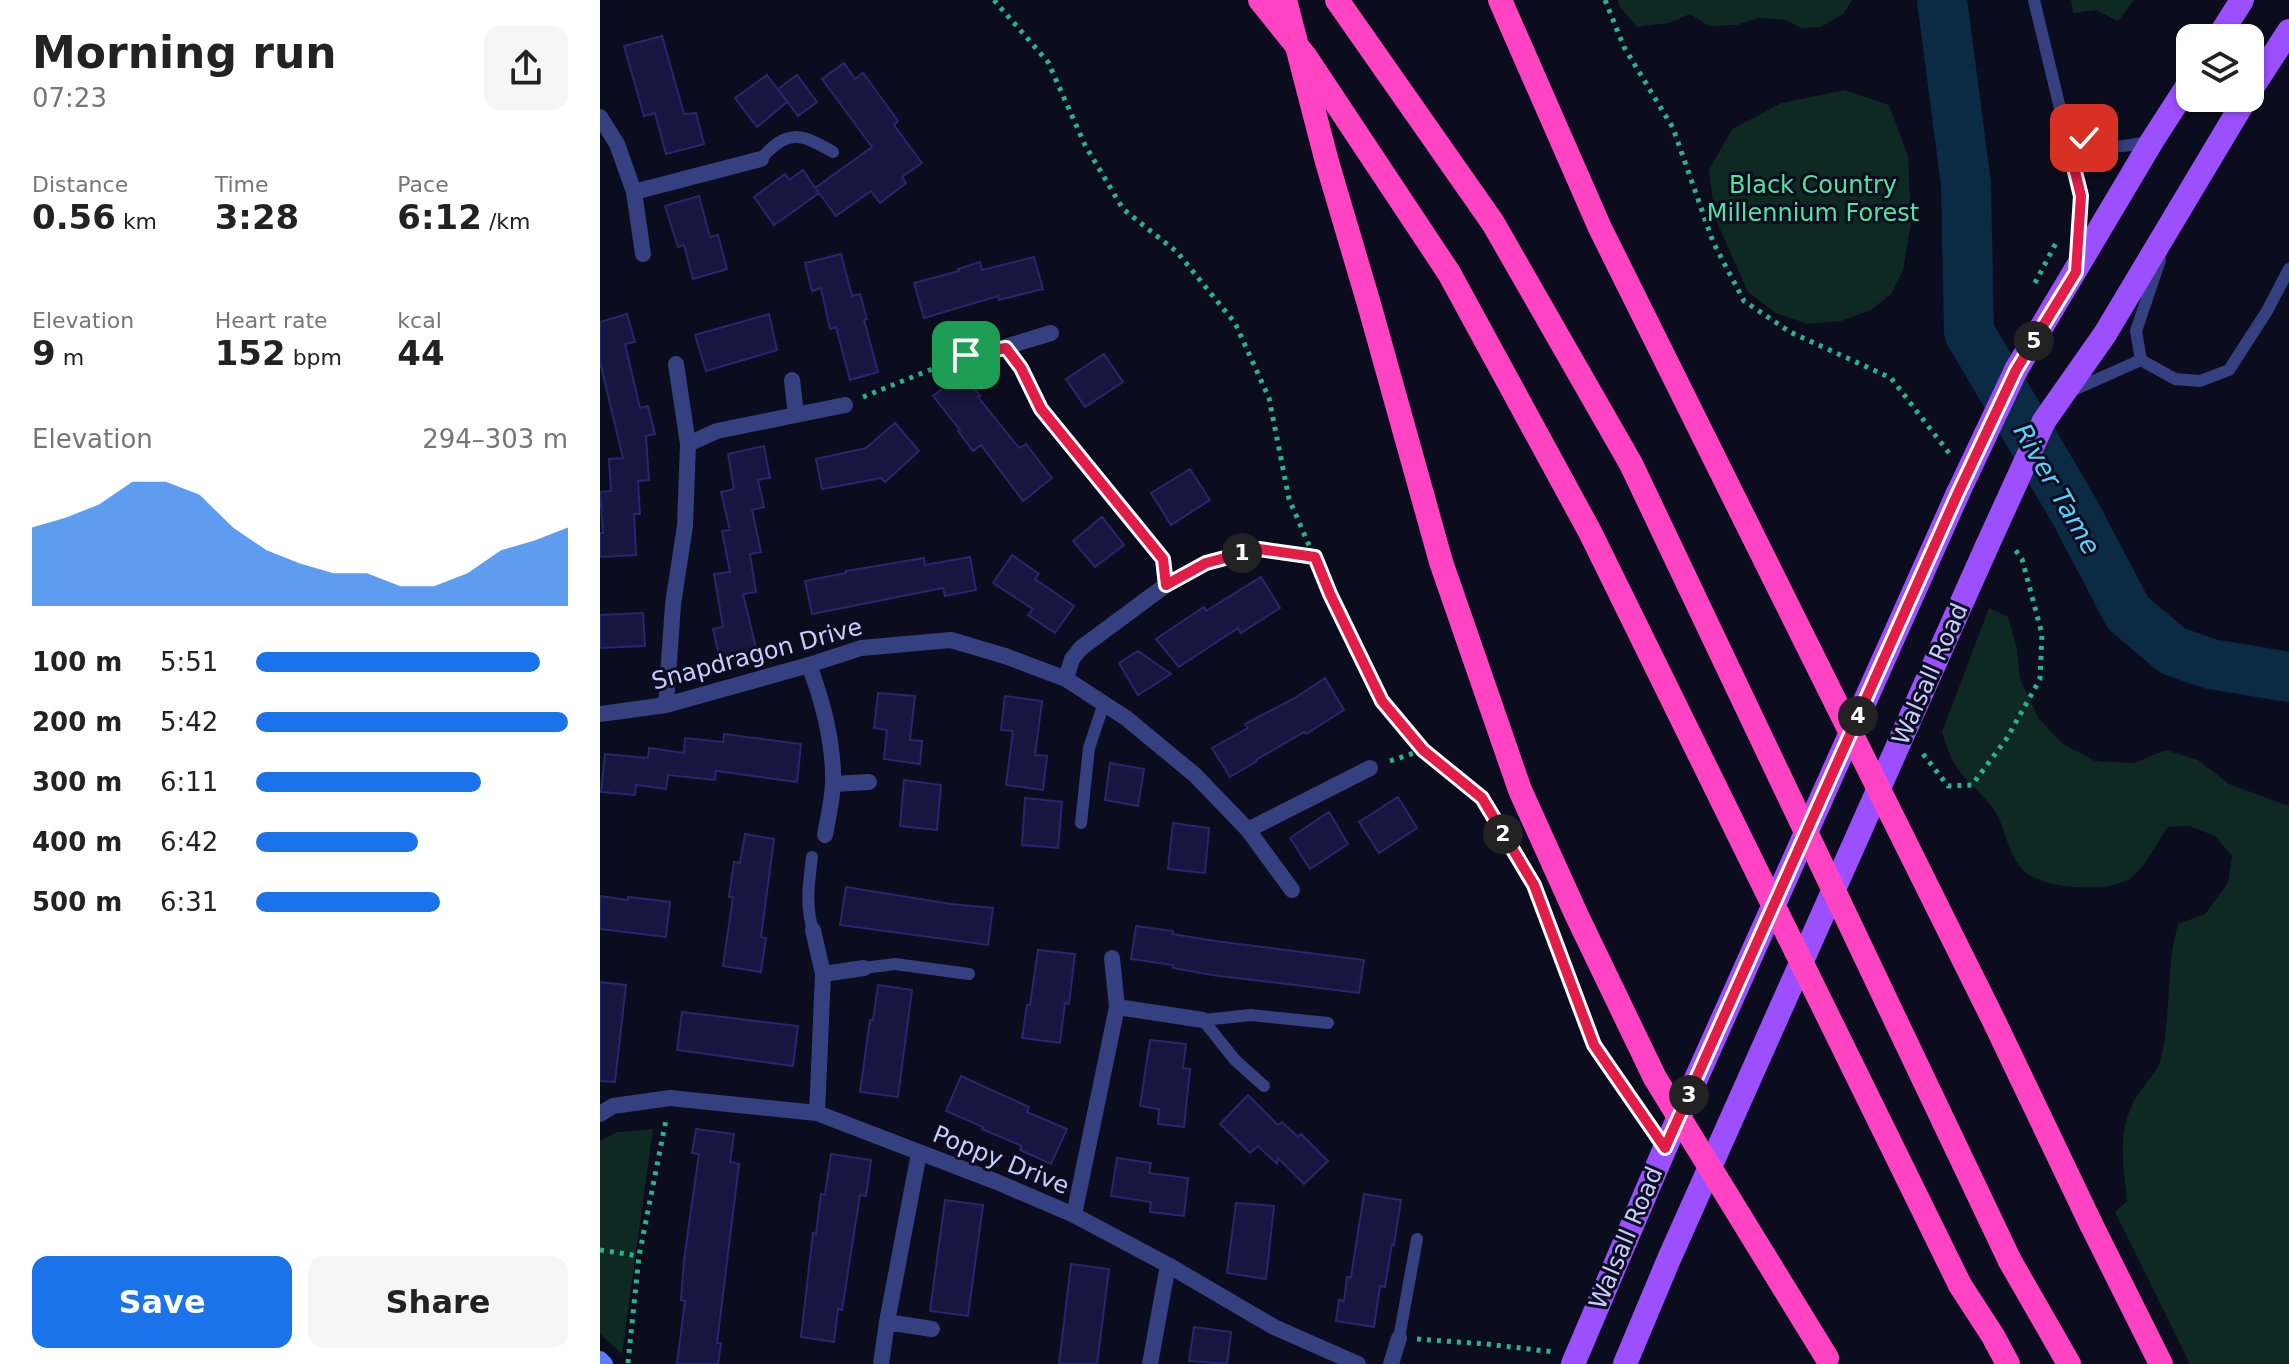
<!DOCTYPE html>
<meta charset="utf-8">
<style>
body{margin:0;font-family:"DejaVu Sans",sans-serif;background:#f6f6f6;color:#222;height:100vh;display:flex;flex-direction:column;font-size:30px;white-space:nowrap}
*{box-sizing:border-box;margin:0}
p{font-size:26px;color:#767676}
.icon{flex:none;width:44px;height:44px;fill:none;stroke:currentColor;stroke-width:2;stroke-linecap:round;stroke-linejoin:round}
.map{position:relative;flex:1;overflow:hidden}
.drawer{display:flex;flex-direction:column;background:#fff;width:600px}
.drawer>*{flex:none}
.controls{position:absolute;left:1576px;top:24px;display:grid;gap:16px}
.controls a{display:grid;place-items:center;width:88px;height:88px;border-radius:16px;background:#fff;box-shadow:0 2px 6px #0004;font-size:40px}
.pin{position:absolute;display:grid;place-items:center;width:68px;height:68px;color:#fff;margin:-34px;border-radius:16px;box-shadow:0 4px 12px #0006}
.km{position:absolute;width:40px;height:40px;margin:-20px;border-radius:50%;background:#222;color:#fff;font-size:22px;line-height:40px;text-align:center}
.round{display:grid;place-items:center;flex:none;width:84px;height:84px;border-radius:16px;background:#f6f6f6}
.headline{display:flex;align-items:center;justify-content:space-between;height:136px;padding:0 32px}
h1{font-size:44px;font-weight:600;line-height:60px}
.metrics{display:grid;grid-template-columns:repeat(3,1fr);gap:12px;height:136px;padding:8px 32px}
.metrics div{display:grid;align-content:center}
.metrics b{font-size:34px;font-weight:600}
.metrics small{font-size:22px;font-weight:400}
.metrics p{font-size:22px}
.chart{height:224px;padding:16px 32px}
.chart p{display:flex;justify-content:space-between}
.chart svg{width:100%;height:144px;margin-top:8px;fill:#1a73e8;opacity:.7}
.button{display:flex;gap:16px;margin-top:auto;padding:16px 32px}
.button a{flex:1;height:92px;border-radius:16px;background:#1a73e8;color:#fff;font-size:32px;font-weight:600;line-height:92px;text-align:center}
.button a+a{background:#f6f6f6;color:#222}
ul{padding:0 32px;list-style:none;font-size:26px}
li{display:grid;grid-template-columns:128px 96px 1fr;align-items:center;height:60px}
li i{height:20px;border-radius:10px;background:#1a73e8}
main{display:flex;flex:1;min-height:0}
.map>svg:first-child{display:block}
</style>
<main>
<section class="drawer">
<div class="headline"><div><h1>Morning run</h1><p>07:23</p></div><a class="round"><svg class="icon" aria-label="share" viewBox="0 0 24 24"><path d="M12 15V3M7 8l5-5 5 5M5 13v7h14v-7"/></svg></a></div>
<div class="metrics">
<div><p>Distance</p><b>0.56<small> km</small></b></div>
<div><p>Time</p><b>3:28</b></div>
<div><p>Pace</p><b>6:12<small> /km</small></b></div>
</div>
<div class="metrics">
<div><p>Elevation</p><b>9<small> m</small></b></div>
<div><p>Heart rate</p><b>152<small> bpm</small></b></div>
<div><p>kcal</p><b>44</b></div>
</div>
<div class="chart"><p><span>Elevation</span>294–303 m</p>
<svg viewBox="0 0 160 44" preserveAspectRatio="none"><path d="M0 44V20L10 17L20 13L30 6L40 6L50 10L60 20L70 27L80 31L90 34L100 34L110 38L120 38L130 34L140 27L150 24L160 20V44z"/></svg>
</div>
<ul>
<li><b>100 m</b>5:51<i style="width:91%"></i></li>
<li><b>200 m</b>5:42<i style="width:100%"></i></li>
<li><b>300 m</b>6:11<i style="width:72%"></i></li>
<li><b>400 m</b>6:42<i style="width:52%"></i></li>
<li><b>500 m</b>6:31<i style="width:59%"></i></li>
</ul>
<div class="button"><a>Save</a><a>Share</a></div>
</section>
<div class="map">
<svg width="1689" height="1364" viewBox="0 0 1689 1364">
<rect width="100%" height="100%" fill="#0b0c1e"/>
<!-- green -->
<path fill="#0e2822" d="M1018,0H1252L1243,14L1221,27L1201,28L1186,20L1158,18L1137,25L1109,26L1090,14L1069,23L1037,27L1019,6Z
M1471,0H1534L1518,21L1496,10L1473,13Z
M1245,90L1289,105L1308,156L1311,224L1303,270L1291,294L1271,310L1241,321L1208,324L1176,313L1148,292L1115,218L1109,170L1132,129L1182,103Z
M1389,608L1408,617L1417,648L1420,679L1439,719L1463,744L1495,761L1534,763L1566,750L1598,760L1629,784L1689,806V1364H1590L1515,1212L1527,1201C1524,1168 1517,1137 1532,1105C1539,1088 1557,1075 1561,1058C1572,1012 1565,971 1578,924L1605,914L1628,883L1632,856L1615,836L1589,826L1568,827C1556,843 1548,864 1532,877C1511,894 1440,890 1422,869C1408,853 1406,831 1396,813C1385,794 1363,781 1353,761C1348,752 1345,741 1342,732Z
M53,1129L22,1354L0,1334V1141L17,1132Z"/>
<g fill="none" stroke-linecap="round" stroke-linejoin="round">
<!-- river -->
<path stroke="#0a2b43" stroke-width="50" d="M1342,0L1366,184L1369,332L1476,514L1528,613L1573,651L1611,664L1689,677"/>
</g>
<!-- building -->
<path fill="#171640" stroke="#27276d" stroke-width="2" d="M62,36L84,114L96,113L104,144L66,154L55,113L44,116L24,46Z
M244,63L255,79L263,73L298,121L294,125L322,163L302,177L306,183L280,203L271,191L236,216L216,189L219,193L174,225L154,197L185,174L189,180L203,170L215,188L272,147L222,79Z
M167,75L187,102L157,127L135,98Z
M197,75L217,102L198,116L178,89Z
M99,196L110,237L118,235L127,269L93,279L84,245L78,247L65,206Z
M241,254L252,296L260,294L267,319L264,320L278,372L250,380L236,327L230,329L221,288L212,291L205,263Z
M434,257L443,289L399,300L398,296L324,318L314,283L359,271L358,269L380,262L382,270Z
M27,314L35,342L25,344L40,408L48,406L55,434L46,436L49,480L38,481L40,514H34L36,555L0,557V533H3L0,492L11,491L9,459L23,458L0,362V322Z
M169,314L177,350L106,371L95,335Z
M504,354L523,382L485,407L466,379Z
M363,373L380,396L378,397L419,448L426,444L452,478L423,501L381,445L373,451L358,431L360,430L333,396Z
M295,423L319,451L285,482L281,478L222,489L216,459L266,448Z
M164,446L170,478L158,480L164,507L152,510L161,552L150,554L156,592L143,594L157,652L120,660L113,629L123,627L114,574L130,572L122,531L130,530L121,492L134,489L128,454Z
M590,469L610,500L571,525L551,493Z
M502,517L524,545L495,567L473,541Z
M412,555L439,574L435,579L474,606L455,633L428,615L433,609L393,583Z
M370,557L376,590L345,596L343,588L212,614L205,581L246,573V571L324,558L325,565Z
M661,577L680,608L641,633L638,628L579,667L556,639L604,607L606,611Z
M43,613L45,646L0,648V615Z
M538,651L571,674L538,695L519,663Z
M725,678L744,710L706,734L704,732L656,760L657,761L630,777L612,748L648,728L645,724L695,698Z
M278,693L315,696L310,740L322,741L320,764L284,759L287,730L274,728Z
M405,696L442,701L435,755L447,756L443,790L406,785L413,731L401,730Z
M124,734L201,744L197,782L116,771L115,780L68,775L66,789L36,785L35,795L1,792L5,754L48,758L49,748L84,753L85,738L123,742Z
M510,763L544,769L538,806L505,800Z
M304,780L341,785L337,830L300,826Z
M798,797L817,828L779,853L759,822Z
M425,798L462,802L458,848L422,845Z
M729,812L748,844L710,869L690,838Z
M573,823L609,828L605,873L568,869Z
M145,834L174,839L161,937L166,938L161,972L123,966L133,897H129L134,862L140,863Z
M246,887L351,904L393,908L388,945L240,925Z
M0,896L28,900V897L70,902L66,937L0,929Z
M536,926L573,931L572,934L615,941L764,960L759,993L612,975L573,968V965L531,959Z
M438,950L475,954L469,1004L465,1003L460,1043L422,1038L427,1005H430Z
M0,982L26,985L15,1082L0,1081Z
M278,985L312,990L298,1097L260,1092L270,1020H273Z
M82,1012L198,1026L193,1066L77,1050Z
M550,1040L586,1044L583,1068L590,1069L584,1127L558,1124L559,1109L540,1106Z
M361,1076L429,1107L427,1112L467,1129L451,1164L420,1150L422,1146L382,1129L383,1127L346,1111Z
M648,1095L678,1125L682,1122L698,1137L701,1134L728,1161L704,1184L678,1158L677,1164L658,1146L650,1153L620,1124Z
M96,1129L134,1134L130,1162L139,1164L117,1343H121L118,1364H77L85,1301L81,1300L84,1260L99,1154L92,1153Z
M231,1154L271,1160L266,1196L260,1195L242,1310L238,1309L234,1342L201,1337L213,1233L216,1234L221,1194L225,1195Z
M517,1158L551,1163L549,1173L588,1178L584,1216L550,1212L551,1202L511,1196Z
M764,1194L801,1200L794,1245L792,1244L785,1287L780,1286L774,1327L736,1321L739,1300L744,1301L747,1277H751Z
M345,1200L383,1205L368,1316L330,1311Z
M636,1203L674,1206L666,1279L627,1273Z
M471,1264L509,1269L497,1364H459Z
M594,1327L631,1332L627,1364L589,1361Z"/>
<g fill="none" stroke-linecap="round" stroke-linejoin="round">
<!-- path -->
<path stroke="#28b38f" stroke-width="5" stroke-dasharray="4 6" stroke-linecap="butt" d="M394,0L448,62L485,145L523,209L577,252L635,323L669,398L689,499L730,594L782,701L823,750L882,798L927,874
M1005,0L1024,47L1073,128L1113,242L1144,301L1190,332L1291,378L1349,453
M1578,59L1590,41
M1435,283L1458,239
M263,397L347,363
M626,558L659,549L714,557
M1323,754L1348,786L1372,785L1407,738L1440,679L1442,634L1422,559L1413,547
M790,761L823,750
M943,909L994,1045L1048,1125
M0,1250L39,1256
M817,1339L886,1344L954,1352
M28,1363L39,1256L66,1120"/>
<!-- lane -->
<path stroke="#34407f" stroke-width="12" d="M1434,0L1481,196L1477,257
M1462,119C1498,150 1503,150 1549,142
M161,159C187,129 200,133 233,152
M1541,360L1536,331L1560,260
M1471,391L1541,360L1575,379L1600,381L1629,370L1667,311L1689,269
M481,823L489,748L504,703
M212,857C209,882 205,905 213,930
M264,968L295,964L369,974
M664,1086L635,1060L603,1020L651,1015L728,1023
M799,1338L817,1239"/>
<!-- street -->
<path stroke="#34407f" stroke-width="16" d="M0,117L17,144L34,192L43,254
M34,192L161,159
M406,348L421,368L441,409L563,559L566,585
M366,355L385,353L451,333
M192,380L196,415
M88,444L117,431L245,405
M209,665C223,702 234,743 233,784C232,801 228,818 225,835
M466,679L472,659L481,648L566,585L606,563
M66,705L73,604L85,526L88,444L76,364
M0,714L66,705L209,665L261,648L351,640L405,656L466,679L526,718L595,775L648,830L692,890
M233,784L269,782
M648,830L770,768
M213,930L223,974L217,1113
M223,974L264,968
M517,1007L603,1020
M0,1114L13,1106L70,1098L217,1113L397,1182L474,1215L568,1265L674,1327L758,1364
M474,1215L517,1007L512,958
M287,1322L332,1329
M281,1364L287,1322L319,1153
M550,1364L568,1265
M791,1364L799,1338"/>
<!-- secondary -->
<path stroke="#5f7bff" stroke-width="16" d="M0,1359L5,1364"/>
<!-- primary -->
<path stroke="#9b4fff" stroke-width="24" d="M1618,38L1642,0
M1650,91L1689,31
M1416,370L1552,141L1590,82
M1444,421L1505,334L1646,98
M973,1364L1065,1148L1358,493
M1025,1364L1069,1259L1387,546"/>
<!-- highway -->
<path stroke="#ff43c2" stroke-width="24" d="M1491,1224L1561,1364
M1410,1261L1469,1364
M1360,1285L1393,1336L1408,1364"/>
<!-- primary-bridge -->
<path stroke="#9b4fff" stroke-width="24" d="M1358,493L1416,370
M1387,546L1444,421"/>
<!-- highway-bridge -->
<path stroke="#ff43c2" stroke-width="24" d="M660,0L705,56L849,273L990,532L1360,1285
M685,0L727,162L769,304L841,562L920,790L977,916L1055,1078L1227,1358
M737,0L893,223L1031,464L1410,1261
M900,0L1000,228L1393,1019L1491,1224"/>
</g>
<g fill="none" stroke-linecap="round" stroke-linejoin="round">
<!-- route casing -->
<g stroke="#fff" stroke-width="16">
<path id="route" d="M366,355L406,348L421,368L441,409L563,559L566,585L606,563L659,549L715,557L730,594L782,701L823,750L882,798L934,885L994,1045L1065,1148L1358,493L1416,370L1476,272L1481,196L1462,119L1484,138"/>
</g>
<!-- route -->
<use href="#route" stroke="#e11d48" stroke-width="10"/>
</g>
<g text-anchor="middle" dominant-baseline="central" stroke-width="6" stroke-linejoin="round" paint-order="stroke">
<!-- park labels -->
<g font-size="24" fill="#50e3a1" stroke="#0b0c1e">
<text x="1213" y="185">Black Country<tspan x="1213" dy="28">Millennium Forest</tspan></text>
</g>
<!-- street labels -->
<g font-size="24" fill="#c8cdff" stroke="#0b0c1e">
<text transform="translate(157 654) rotate(-15)">Snapdragon Drive</text>
<text transform="translate(1330 674) rotate(-66)">Walsall Road</text>
<text transform="translate(401 1160) rotate(22)">Poppy Drive</text>
<text transform="translate(1026 1238) rotate(-67)">Walsall Road</text>
</g>
<!-- water labels -->
<g font-size="26" font-style="italic" fill="#56d2ff" stroke="#0b0c1e">
<text transform="translate(1457 489) rotate(60)">River Tame</text>
</g>
</g>
</svg>
<div class="controls">
<a><svg class="icon" aria-label="layers" viewBox="0 0 24 24"><path d="M12 4l9 5-9 5-9-5zM3 14l9 5 9-5"/></svg></a>
</div>
<div class="pin" style="left:366px;top:355px;background:#1e9e55"><svg class="icon" aria-label="arrive" viewBox="0 0 24 24"><path d="M6 21V4h12l-3 4 3 4H6"/></svg></div>
<div class="pin" style="left:1484px;top:138px;background:#d93025"><svg class="icon" aria-label="check" viewBox="0 0 24 24"><path d="M5 12l5 5 9-10"/></svg></div>
<b class="km" style="left:642px;top:553px">1</b>
<b class="km" style="left:903px;top:834px">2</b>
<b class="km" style="left:1089px;top:1095px">3</b>
<b class="km" style="left:1258px;top:716px">4</b>
<b class="km" style="left:1434px;top:341px">5</b>
</div>
</main>
